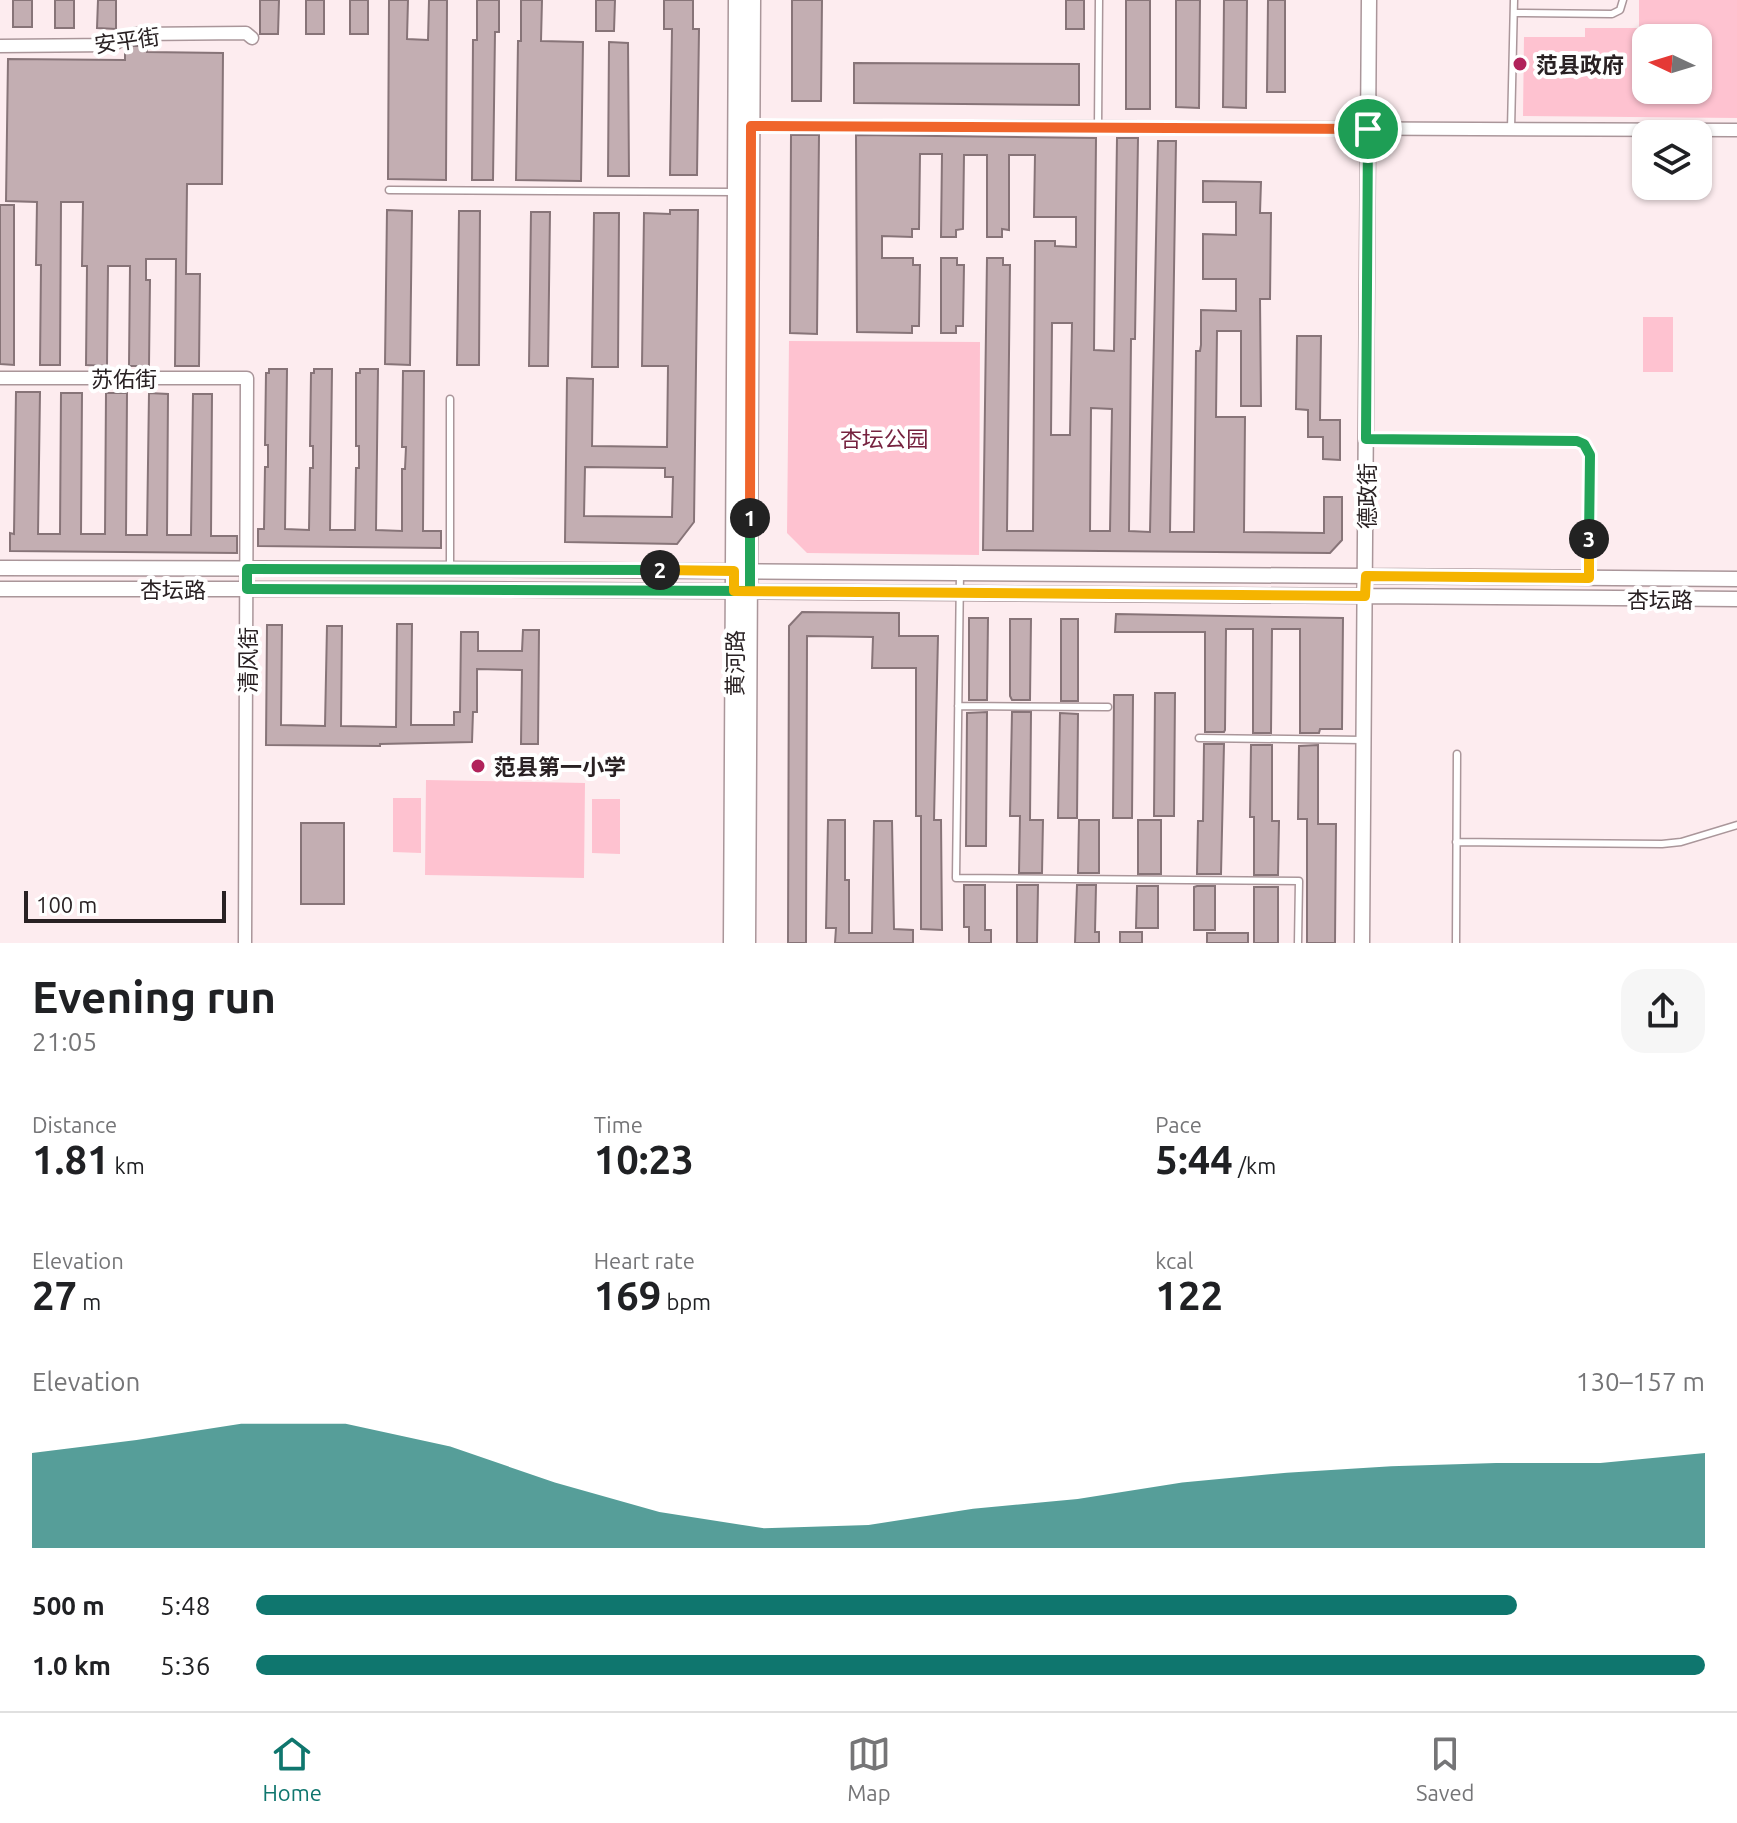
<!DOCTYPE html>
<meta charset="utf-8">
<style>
body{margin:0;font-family:Ubuntu,"Noto Sans SC",sans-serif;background:#f6f6f6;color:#202124;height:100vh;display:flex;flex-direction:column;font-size:30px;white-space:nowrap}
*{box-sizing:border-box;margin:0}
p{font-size:26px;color:#757577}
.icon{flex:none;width:44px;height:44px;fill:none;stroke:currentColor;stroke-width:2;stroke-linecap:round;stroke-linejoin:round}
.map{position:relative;height:943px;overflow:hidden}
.side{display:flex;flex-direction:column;background:#fff;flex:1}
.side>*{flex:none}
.needle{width:52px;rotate:274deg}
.fabs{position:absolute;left:1632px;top:24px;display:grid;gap:16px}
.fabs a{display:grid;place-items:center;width:80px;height:80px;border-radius:16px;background:#fff;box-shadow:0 2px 6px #0004;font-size:40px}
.scale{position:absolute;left:24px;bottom:20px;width:202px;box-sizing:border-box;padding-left:8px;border:4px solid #292123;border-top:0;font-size:22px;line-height:28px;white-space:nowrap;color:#292123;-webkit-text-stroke:6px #fff;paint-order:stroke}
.pin{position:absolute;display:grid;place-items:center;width:68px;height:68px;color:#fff;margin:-34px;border:4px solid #fff;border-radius:50%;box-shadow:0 2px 8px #0007}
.km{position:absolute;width:40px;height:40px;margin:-20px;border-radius:50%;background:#222;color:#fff;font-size:22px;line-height:40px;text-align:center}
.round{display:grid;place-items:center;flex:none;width:84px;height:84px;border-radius:24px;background:#f6f6f6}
.headline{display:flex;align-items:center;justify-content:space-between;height:136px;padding:0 32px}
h1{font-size:44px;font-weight:700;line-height:60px}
.metrics{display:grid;grid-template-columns:repeat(3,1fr);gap:12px;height:136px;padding:8px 32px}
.metrics div{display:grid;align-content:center}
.metrics b{font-size:40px;font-weight:700}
.metrics small{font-size:22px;font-weight:400}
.metrics p{font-size:22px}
.chart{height:224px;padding:16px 32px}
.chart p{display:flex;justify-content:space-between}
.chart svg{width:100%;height:144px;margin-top:8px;fill:#0f766e;opacity:.7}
ul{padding:0 32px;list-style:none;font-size:26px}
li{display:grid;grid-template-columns:128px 96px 1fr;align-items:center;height:60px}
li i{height:20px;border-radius:10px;background:#0f766e}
.dock{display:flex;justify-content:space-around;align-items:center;height:112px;border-top:2px solid #e0e0e0;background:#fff;font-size:22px;color:#757577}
.dock a{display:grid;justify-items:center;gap:4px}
.dock .active{color:#0f766e}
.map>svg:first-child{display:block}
</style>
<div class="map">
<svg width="1737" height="943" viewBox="0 0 1737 943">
<rect width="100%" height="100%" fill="#fdecef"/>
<!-- green -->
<path fill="#fec2d0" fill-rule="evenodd" d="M1639,0H1737V118L1523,116L1524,37H1585V28H1639ZM1698,38V90H1646V38Z
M1643,317H1673V372H1643Z
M789,341L980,342L979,555L807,553L787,533Z
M426,780L585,783L584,878L425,875Z
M393,798H421V853L393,852Z
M592,799H620V854L592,853Z"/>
<!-- building -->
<path fill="#c3aeb2" stroke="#877478" stroke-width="2" fill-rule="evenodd" d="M13,0H32V27H13Z
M55,0H74V28H55Z
M98,0H116V29L97,28Z
M260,0H279L278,34H260Z
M306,0H324V34H306Z
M350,0H368V34H350Z
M389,0H408L407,39L428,40L429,0H447L446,180L388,179Z
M477,0H499V32H495L493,180H472L473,40H477Z
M521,0H542L541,41L583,42L581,181L516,180L518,41H521Z
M596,0H615L614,31H596Z
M664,0H693V29H699L697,175H670L672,29H664Z
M792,0H822L821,101H792Z
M1066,0H1084V29H1066Z
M1126,0H1150V109H1126Z
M1176,0H1200L1199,108L1176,107Z
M1224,0H1247L1246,108L1223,107Z
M1268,0H1285V92H1267Z
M609,42L628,43L629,176H608Z
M129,46H147V52L223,53L222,184H187L186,274H200L199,366H175L176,259H146V280H150L149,366H129L130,266H108L107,366L86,365L87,266H82L83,202H61L60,365H40L41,265H36L37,202L6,201L8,59L125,60V47Z
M854,63L1079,64V105L854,103Z
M791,135H819L817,334L790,333Z
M856,135L1096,138L1094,350L1114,351L1117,138H1138L1135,339H1131L1129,531L1150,532L1158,141H1176L1170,532H1194L1196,351H1200L1201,345V310L1236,311V279H1203V234L1236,235V202H1203V181L1261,182L1260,213H1271L1270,299H1260L1261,406H1241V331H1217L1216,417H1245L1244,532L1324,533V497H1342V540L1330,553L983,550L987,258H1003V265H1010L1007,531H1033L1035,241H1055V246L1076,247V217H1034L1035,155H1009V230L1002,229V237H987V155H964L963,229L956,230V237H941L942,154H920L919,229H912V237L882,236V258H913V265H920L919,326H912V333L857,332ZM1052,323H1072L1070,435H1051ZM1091,408L1112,409L1110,531H1090Z
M0,205H14V365L0,364Z
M387,210L412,211L410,365L385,364Z
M670,210H698L694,522L677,544L565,542L567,378L593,379L592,446L667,447L668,366H642L644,213L670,214ZM585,467L665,468V477H673L672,517L584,516Z
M459,211H480L479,365H457Z
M531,212H550L548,366H529Z
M594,213H619L618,367H592Z
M941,258H957V265H964L963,326H956V333H941Z
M1297,336H1321L1320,420H1340V460L1323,459V437H1308V410L1296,409Z
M269,369H287L285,529L309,530L310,468H313V446H310L311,373H314V369H332L330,530H355L356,468H359V446H356V373H360V369H378L376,530L402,531V469H405L406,447H402L403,371H424L423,531H441V548L258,546V529H264L265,467H268V445H265L266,373H269Z
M16,392H40L38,534H60L61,393H82L81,534H105L106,393H127L126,535H147L149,393L168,394L167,535H191L193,394H212L211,536H237V553L10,551V533L14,534Z
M802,612L899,613V636H938L934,820H941L942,930L921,929V816H916V668H872L873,637L807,636L806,943H788L789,626Z
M1116,614L1343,618L1342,729H1320L1319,733H1300V629H1272L1271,733H1253V629H1226L1225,730L1224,732H1205V632H1115Z
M969,618H988L987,700H969Z
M1010,619H1031L1030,700H1012L1010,696Z
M1061,619H1078V701H1061Z
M397,624H412L411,725H454V712H460L461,632H478V651H522L523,630H539L538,744H521L522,670L477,669V712H473L472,742L380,744V746L266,745L267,625H282L281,725L325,726L327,626H342L341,726L396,727Z
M1155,693H1175L1174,816H1154Z
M1114,695H1133L1132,818H1113Z
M987,712L986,846H966L967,713Z
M1012,712H1031L1030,820H1043L1042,873H1019L1020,816H1010Z
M1060,713L1078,714L1077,818H1058Z
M1204,744H1224L1221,874H1197L1198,821H1203Z
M1251,745H1272V821H1279L1278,875H1254V817H1250Z
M1318,745V824H1336L1335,943H1307V819H1298L1299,746Z
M828,820H845V880H849V933H872L874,821H892L894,929L913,930V943H835L836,928H826Z
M1079,820H1099V873H1078Z
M1138,820H1161V874H1138Z
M301,823H344V904H301Z
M964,885H985V930H991V943H969V927H964Z
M1017,885H1038L1037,943H1017Z
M1077,885H1096L1095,932H1099V943H1075Z
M1137,886H1158V928H1136Z
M1197,886H1215V930H1194V887Z
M1254,887H1278V943H1254Z
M1120,932H1142V943H1120Z
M1207,933H1248V943H1207Z"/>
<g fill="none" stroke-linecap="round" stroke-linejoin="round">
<!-- service casing -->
<g stroke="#aa969a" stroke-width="9">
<path id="service" d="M1514,13L1612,14L1620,10L1623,0
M1098,128L1099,0
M1511,129L1514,0
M389,190L734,192
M1368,439L1577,441L1584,444L1590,455L1589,578
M450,569V399
M960,573L956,878L1299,881L1298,943
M958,706L1108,707
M1199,738L1363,740
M1456,842L1662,844L1681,842L1737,825
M1456,943L1457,754"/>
</g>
<!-- minor casing -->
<g stroke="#aa969a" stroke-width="15">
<path id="minor" d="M0,46L113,45L123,38L136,34L246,33L252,38
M751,126L1737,130
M0,378H247L245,943"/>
</g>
<!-- tertiary casing -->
<g stroke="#aa969a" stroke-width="17">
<path id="tertiary" d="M0,568L450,569L1737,579
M0,589H450L1737,599
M1362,943L1369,0"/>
</g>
<!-- secondary casing -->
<g stroke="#aa969a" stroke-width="19">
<path id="secondary" d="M732,943L737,0
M747,943L752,0"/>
</g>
<!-- service -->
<use href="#service" stroke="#fff" stroke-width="6"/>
<!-- minor -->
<use href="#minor" stroke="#fff" stroke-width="12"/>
<!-- tertiary -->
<use href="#tertiary" stroke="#fff" stroke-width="14"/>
<!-- secondary -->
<use href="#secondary" stroke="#fff" stroke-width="16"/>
</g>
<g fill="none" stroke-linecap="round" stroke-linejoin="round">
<!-- split-1 casing -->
<g stroke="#fff" stroke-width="16">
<path id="split-1" d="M750,518L751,126L1368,129"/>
</g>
<!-- split-2 casing -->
<g stroke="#fff" stroke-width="16">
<path id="split-2" d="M660,570L247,569V589L750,591V518"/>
</g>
<!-- split-3 casing -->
<g stroke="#fff" stroke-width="16">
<path id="split-3" d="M660,570L734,571V591L1365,596L1366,576L1589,578V539"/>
</g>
<!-- split-4 casing -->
<g stroke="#fff" stroke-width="16">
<path id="split-4" d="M1368,129L1366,439L1577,441L1584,444L1590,455L1589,539"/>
</g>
<!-- split-1 -->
<use href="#split-1" stroke="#f0652b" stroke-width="10"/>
<!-- split-2 -->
<use href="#split-2" stroke="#22a559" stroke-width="10"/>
<!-- split-3 -->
<use href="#split-3" stroke="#f5b400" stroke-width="10"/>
<!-- split-4 -->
<use href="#split-4" stroke="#22a559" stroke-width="10"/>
</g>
<!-- markers -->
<g fill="#b1235b" stroke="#fff" stroke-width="3">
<circle cx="1520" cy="64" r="8"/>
<circle cx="478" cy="766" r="8"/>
</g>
<g text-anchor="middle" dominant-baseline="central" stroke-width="8" stroke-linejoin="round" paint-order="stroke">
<!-- street labels -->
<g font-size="22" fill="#292123" stroke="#fff">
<text transform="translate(127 40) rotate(-8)">安平街</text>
<text x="124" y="378">苏佑街</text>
<text transform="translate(1366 496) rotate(-90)">德政街</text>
<text x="173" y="589">杏坛路</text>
<text x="1660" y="599">杏坛路</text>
<text transform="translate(247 660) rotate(-90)">清风街</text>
<text transform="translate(734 663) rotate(-90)">黄河路</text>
</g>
<!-- poi labels -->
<g font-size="22" font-weight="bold" fill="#292123" stroke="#fff" text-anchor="start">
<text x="1536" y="64">范县政府</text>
<text x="494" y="766">范县第一小学</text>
</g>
<!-- park labels -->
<g font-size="22" fill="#76223f" stroke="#fff">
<text x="884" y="438">杏坛公园</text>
</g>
</g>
</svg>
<div class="fabs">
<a><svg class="needle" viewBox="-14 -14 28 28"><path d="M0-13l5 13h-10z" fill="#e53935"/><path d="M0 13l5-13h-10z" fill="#757577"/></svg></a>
<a><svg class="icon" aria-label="layers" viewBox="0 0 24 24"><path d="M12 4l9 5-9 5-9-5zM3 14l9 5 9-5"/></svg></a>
</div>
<div class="scale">100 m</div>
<div class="pin" style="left:1368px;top:129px;background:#1e9e55"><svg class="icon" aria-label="arrive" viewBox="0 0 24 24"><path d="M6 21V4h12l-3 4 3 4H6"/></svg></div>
<b class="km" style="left:750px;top:518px">1</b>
<b class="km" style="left:660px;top:570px">2</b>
<b class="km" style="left:1589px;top:539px">3</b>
</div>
<section class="side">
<div class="headline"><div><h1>Evening run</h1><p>21:05</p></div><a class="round"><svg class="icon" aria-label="share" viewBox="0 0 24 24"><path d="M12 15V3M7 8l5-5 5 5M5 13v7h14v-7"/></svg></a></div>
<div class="metrics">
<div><p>Distance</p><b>1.81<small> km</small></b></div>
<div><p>Time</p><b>10:23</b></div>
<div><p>Pace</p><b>5:44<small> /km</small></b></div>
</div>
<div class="metrics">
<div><p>Elevation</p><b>27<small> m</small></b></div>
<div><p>Heart rate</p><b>169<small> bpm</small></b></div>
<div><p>kcal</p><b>122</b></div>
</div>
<div class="chart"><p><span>Elevation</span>130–157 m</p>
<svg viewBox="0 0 160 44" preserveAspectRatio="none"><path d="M0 44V15L10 11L20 6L30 6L40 13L50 24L60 33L70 38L80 37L90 32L100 29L110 24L120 21L130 19L140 18L150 18L160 15V44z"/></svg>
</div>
<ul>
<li><b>500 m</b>5:48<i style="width:87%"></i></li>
<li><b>1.0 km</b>5:36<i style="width:100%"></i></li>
</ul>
</section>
<nav class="dock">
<a class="active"><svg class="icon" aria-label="home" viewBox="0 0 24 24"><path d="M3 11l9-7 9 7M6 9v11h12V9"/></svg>Home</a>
<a><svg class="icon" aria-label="map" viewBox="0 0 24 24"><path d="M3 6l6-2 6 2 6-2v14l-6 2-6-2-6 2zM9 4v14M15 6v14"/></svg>Map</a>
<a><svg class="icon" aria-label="saved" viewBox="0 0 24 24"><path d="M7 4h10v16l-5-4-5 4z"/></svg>Saved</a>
</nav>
